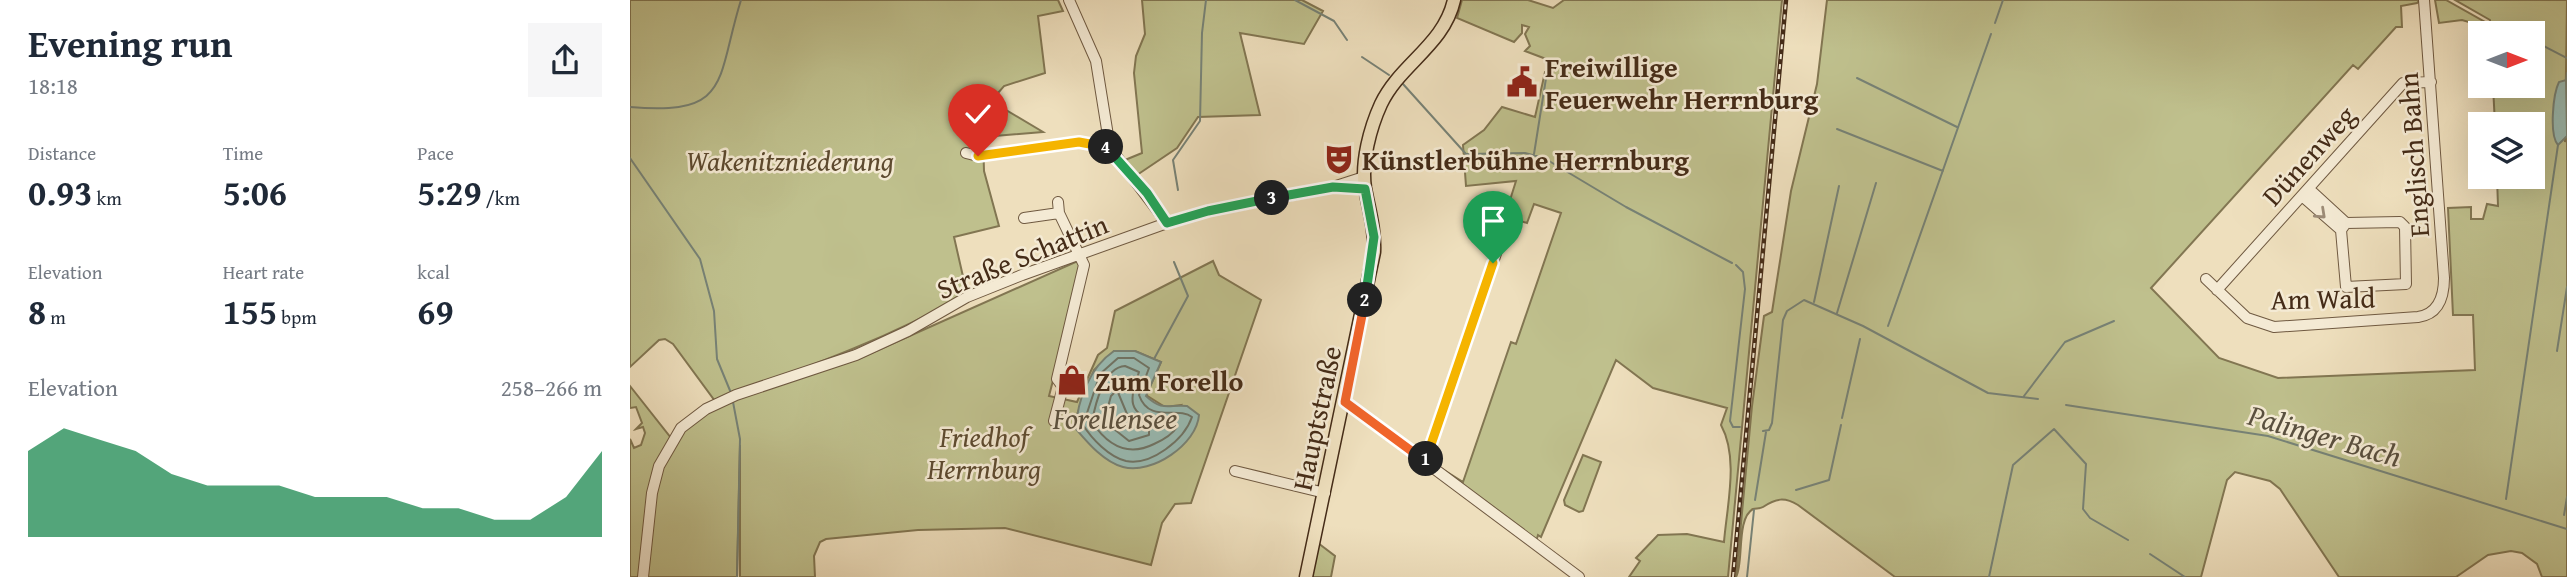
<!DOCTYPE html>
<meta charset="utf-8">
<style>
body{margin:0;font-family:"Gentium Book Plus",serif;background:#f6f6f7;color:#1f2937;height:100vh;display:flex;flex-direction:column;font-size:26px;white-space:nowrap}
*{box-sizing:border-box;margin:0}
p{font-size:23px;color:#747a83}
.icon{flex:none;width:38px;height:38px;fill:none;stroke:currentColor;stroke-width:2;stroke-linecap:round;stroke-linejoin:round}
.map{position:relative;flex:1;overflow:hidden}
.sheet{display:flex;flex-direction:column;background:#fff;width:630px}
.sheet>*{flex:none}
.needle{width:46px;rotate:90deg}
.buttons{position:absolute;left:1838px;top:21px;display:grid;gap:14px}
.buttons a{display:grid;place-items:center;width:77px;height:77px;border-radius:0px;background:#fff;box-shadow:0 7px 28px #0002;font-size:35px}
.pin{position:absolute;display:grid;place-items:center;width:60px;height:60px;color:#fff;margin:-72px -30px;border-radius:50% 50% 50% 0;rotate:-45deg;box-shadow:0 0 7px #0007}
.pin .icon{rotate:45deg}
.km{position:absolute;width:35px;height:35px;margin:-18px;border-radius:50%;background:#222;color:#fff;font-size:19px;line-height:35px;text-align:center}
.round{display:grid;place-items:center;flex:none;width:74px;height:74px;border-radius:0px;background:#f6f6f7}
.overview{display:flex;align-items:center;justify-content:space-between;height:119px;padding:0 28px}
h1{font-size:38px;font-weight:800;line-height:52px}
.stats{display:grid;grid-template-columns:repeat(3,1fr);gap:10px;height:119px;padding:7px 28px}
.stats div{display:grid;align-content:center}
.stats b{font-size:35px;font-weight:800}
.stats small{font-size:19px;font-weight:400}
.stats p{font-size:19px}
.chart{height:196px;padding:14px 28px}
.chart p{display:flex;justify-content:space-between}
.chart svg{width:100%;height:126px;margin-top:7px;fill:#0b8043;opacity:.7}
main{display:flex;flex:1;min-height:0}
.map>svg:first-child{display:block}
</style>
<main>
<section class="sheet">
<div class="overview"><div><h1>Evening run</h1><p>18:18</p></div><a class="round"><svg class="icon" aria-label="share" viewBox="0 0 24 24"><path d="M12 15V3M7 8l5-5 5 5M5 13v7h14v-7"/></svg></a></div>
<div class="stats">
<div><p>Distance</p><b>0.93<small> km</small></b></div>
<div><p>Time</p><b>5:06</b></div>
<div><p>Pace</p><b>5:29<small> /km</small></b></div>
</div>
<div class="stats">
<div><p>Elevation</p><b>8<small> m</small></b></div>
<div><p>Heart rate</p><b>155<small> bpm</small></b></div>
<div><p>kcal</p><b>69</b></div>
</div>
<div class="chart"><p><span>Elevation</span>258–266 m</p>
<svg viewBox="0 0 160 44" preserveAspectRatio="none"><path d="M0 44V14L10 6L20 10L30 14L40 22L50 26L60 26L70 26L80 30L90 30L100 30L110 34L120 34L130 38L140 38L150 30L160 14V44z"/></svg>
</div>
</section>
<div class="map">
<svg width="1937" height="577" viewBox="0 0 1937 577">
<rect width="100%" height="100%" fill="#eedfbd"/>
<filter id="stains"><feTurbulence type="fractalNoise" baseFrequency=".00286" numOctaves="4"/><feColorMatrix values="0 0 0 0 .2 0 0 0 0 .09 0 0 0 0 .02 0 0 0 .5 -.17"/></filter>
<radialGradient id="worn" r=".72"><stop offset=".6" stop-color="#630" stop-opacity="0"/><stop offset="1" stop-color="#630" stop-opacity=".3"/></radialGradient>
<!-- green -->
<path fill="#bfc08d" stroke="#827652" stroke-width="2" fill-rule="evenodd" d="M0,0H428L433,11L408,16L415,73L374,86L361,101L413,132L353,137L354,171L369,226L324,237L337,294C253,341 175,368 85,401L43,344L35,339L29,340L0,367Z
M512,0H672L693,11L674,44L610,33L630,115L568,117L547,148L507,175L495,160L512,153L504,73L506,56L515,34Z
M832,0H898L923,8L934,0H1152L1098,577H999L1010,561L1006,558L1028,535L1057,534L1094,542C1097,505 1109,458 1091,425L1097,408L1023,388L986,360L911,537L908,535L906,542L806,465L833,482L881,342L886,344L931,213L904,204L897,223L875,216L886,181L836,186L833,145L854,130L872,107L905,117L915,72L923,73L924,62L895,51L900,46L895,34L899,27L892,25V33L884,42L827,18Z
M1197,0H1790L1787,3L1771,6L1772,27H1766L1728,69L1723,65L1521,288L1589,358L1648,378L1845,370L1843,315H1823L1818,208L1841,207V219H1853L1857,204L1868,206L1867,177H1902V124H1865L1863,86H1902V33H1861L1860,20L1825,0H1937L1935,142L1937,136V577H1912L1907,564L1892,553L1881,551L1858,555L1826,577H1709L1650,489L1640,481L1605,472L1597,480L1571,577H1265L1168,505C1155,497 1146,498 1133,507C1130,509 1126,508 1123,509C1106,518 1114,564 1106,577L1122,406L1134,316L1142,312L1161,191L1187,84Z
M1805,0H1816L1855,22L1849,25L1832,20L1809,23Z
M450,260L449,279L419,396L447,402L468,355L477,348L485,311L583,261L589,275L631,300L561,503L545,504L532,523L521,565L375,528L288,530L196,539L190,542L184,556L185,577H110V445L107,577H0V439L4,448L11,445L15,433L13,427L6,429L12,423L6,407L0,408V386L41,438L29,473L54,429L88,405L228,359ZM484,351H505L531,362L516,395L535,407L551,405L507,468C476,468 463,440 446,417L464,370Z
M953,455L971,462L953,511L949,512L935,505L934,500Z
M688,543L705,556L701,577H681Z"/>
<!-- water -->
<path fill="#99bcb5" stroke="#778276" stroke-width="2" d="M1936,80L1937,136L1928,145C1919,135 1923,94 1929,82Z
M484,351H505L531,362L516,396C533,412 539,404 557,406L569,415C567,444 522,475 493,467C474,462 458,443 446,429C447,400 460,367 484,351Z"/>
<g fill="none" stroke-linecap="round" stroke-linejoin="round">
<!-- shore -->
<path stroke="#6f7466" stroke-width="2" d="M488,358H504L519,368L509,395C519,424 548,406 562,417C554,440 521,466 496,461C479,457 462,439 453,425L470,374Z
M495,366L509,372C500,399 495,414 531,423C538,424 542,423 547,427C542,435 533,440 524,444C498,457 478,446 462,422C465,405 474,367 495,366Z
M487,390L497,414L519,430V435L499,441L474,421L481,396Z"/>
<!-- stream -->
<path stroke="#778276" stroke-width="2" d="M665,0L704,21L717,40
M1365,23L1373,0
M1873,25L1889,33
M1902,40L1937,58
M732,57L759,75
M1227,78L1327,127
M1936,80L1937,73
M773,84L836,154L895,153L914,158L996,207L1102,263
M0,107C102,116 86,80 111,0
M1207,129L1313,171
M904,154L917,72
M0,158L70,259L84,311L87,359L101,393
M548,190L543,160L570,121L572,33L576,0
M1106,265L1113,272L1115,289L1100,421L1103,427H1110
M1184,302L1209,186
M1207,313L1246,183
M1258,326L1361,34
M1927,351L1937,287
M524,359L558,296L544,262
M1394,396L1435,342L1484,321
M103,402L110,439L107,577
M1436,405L1638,436L1937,529
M1212,418L1230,339
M1133,431L1139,430L1142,423L1153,320L1157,311L1174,300L1233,326L1358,393L1408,399
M1166,490L1199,480L1211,425
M1876,499L1928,145
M1125,500L1136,432
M1934,515L1937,497
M1520,554L1555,577
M1117,577L1124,510
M1359,577L1383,465L1424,429L1456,464L1453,509L1460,518L1498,540"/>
<!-- minor casing -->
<g stroke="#6f5941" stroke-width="12">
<path id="minor" d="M439,0L466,61L480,148L537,223
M336,153L348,156L449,142L480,148
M703,187L735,189
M1679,189L1716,223
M1672,196L1711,230
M394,218L429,213
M1770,222L1775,227L1776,284L1716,287L1711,230L1716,223Z
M1576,279L1617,318L1644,327L1788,317C1809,314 1814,296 1814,278L1794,0
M1587,290L1773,83L1801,82
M715,402L949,577
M424,421L433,387L427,379L454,265L429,213L428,202
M795,461L871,239L883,230L879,225L874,226L871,239
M605,471L695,493
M13,577L22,493L29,466L51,428L76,409L106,395L226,355L278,331L337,297L392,275L537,223L578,211L703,187L734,177"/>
</g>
<!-- major casing -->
<g stroke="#452c18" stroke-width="15">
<path id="major" d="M676,577L744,252C745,229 739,210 735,188C731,162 740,128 751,104C770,64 814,45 824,0"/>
</g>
<!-- minor -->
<use href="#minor" stroke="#f4ead4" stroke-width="10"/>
<!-- major -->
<use href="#major" stroke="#eedfbd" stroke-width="12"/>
<!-- rail casing -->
<g stroke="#452c18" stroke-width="4.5">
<path id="rail" d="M1103,577L1156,0"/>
</g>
<!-- rail -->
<use href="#rail" stroke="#f4ead4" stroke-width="2" stroke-dasharray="5" stroke-linecap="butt"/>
</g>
<!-- one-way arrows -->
<defs><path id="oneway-chevron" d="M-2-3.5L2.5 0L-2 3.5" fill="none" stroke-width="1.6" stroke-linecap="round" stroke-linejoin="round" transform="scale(1.75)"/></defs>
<use stroke="#9c8b76" href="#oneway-chevron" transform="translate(1691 214) rotate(43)"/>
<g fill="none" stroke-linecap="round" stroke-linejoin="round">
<!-- split-1 casing -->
<g stroke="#fff" stroke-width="14">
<path id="split-1" d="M796,459L863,263"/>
</g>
<!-- split-2 casing -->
<g stroke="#fff" stroke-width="14">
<path id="split-2" d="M735,300L715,402L795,461L796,459"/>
</g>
<!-- split-3 casing -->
<g stroke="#fff" stroke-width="14">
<path id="split-3" d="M642,198L703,187L735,189L744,237L735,300"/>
</g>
<!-- split-4 casing -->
<g stroke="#fff" stroke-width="14">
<path id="split-4" d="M476,147L517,193L537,223L578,211L642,198"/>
</g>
<!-- split-5 casing -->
<g stroke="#fff" stroke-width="14">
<path id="split-5" d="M348,156L449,142L476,147"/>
</g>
<!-- split-1 -->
<use href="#split-1" stroke="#f5b400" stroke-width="9"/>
<!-- split-2 -->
<use href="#split-2" stroke="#f0652b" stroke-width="9"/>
<!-- split-3 -->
<use href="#split-3" stroke="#22a559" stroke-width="9"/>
<!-- split-4 -->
<use href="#split-4" stroke="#22a559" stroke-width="9"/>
<!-- split-5 -->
<use href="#split-5" stroke="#f5b400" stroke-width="9"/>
</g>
<!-- icons -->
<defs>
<g id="civic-bare" transform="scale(2.415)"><path d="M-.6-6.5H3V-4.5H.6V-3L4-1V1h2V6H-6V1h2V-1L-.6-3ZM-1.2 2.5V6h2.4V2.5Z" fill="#8f2418" stroke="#f4ead4" stroke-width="2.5" paint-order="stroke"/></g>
<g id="theatre-bare" transform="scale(2.415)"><path d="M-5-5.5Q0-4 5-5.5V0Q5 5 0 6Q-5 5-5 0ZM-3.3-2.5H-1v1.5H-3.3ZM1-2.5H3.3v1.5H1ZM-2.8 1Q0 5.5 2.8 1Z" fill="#8f2418" stroke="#f4ead4" stroke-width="2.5" paint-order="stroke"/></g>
<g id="shop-bare" transform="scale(2.415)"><path d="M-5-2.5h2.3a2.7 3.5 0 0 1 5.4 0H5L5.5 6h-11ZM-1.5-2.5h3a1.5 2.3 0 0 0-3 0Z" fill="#8f2418" stroke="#f4ead4" stroke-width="2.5" paint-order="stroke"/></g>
</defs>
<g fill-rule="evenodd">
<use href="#civic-bare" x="892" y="82"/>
<use href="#theatre-bare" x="709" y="159"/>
<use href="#shop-bare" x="442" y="380"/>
</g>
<g text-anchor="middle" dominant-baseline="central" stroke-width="5" stroke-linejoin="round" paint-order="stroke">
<!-- poi labels -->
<g font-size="28" font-weight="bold" fill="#452c18" stroke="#f4ead4" text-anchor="start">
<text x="915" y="66">Freiwillige<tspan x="915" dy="32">Feuerwehr Herrnburg</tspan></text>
<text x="732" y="159">Künstlerbühne Herrnburg</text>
<text x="465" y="380">Zum Forello</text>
</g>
<!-- street labels -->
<g font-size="28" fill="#452c18" stroke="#f4ead4">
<text transform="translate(1678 155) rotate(-48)">Dünenweg</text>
<text transform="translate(1783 155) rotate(-94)">Englisch Bahn</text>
<text transform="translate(392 256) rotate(-22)">Straße Schattin</text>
<text transform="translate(1693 298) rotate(-1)">Am Wald</text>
<text transform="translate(686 418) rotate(-78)">Hauptstraße</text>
</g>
<!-- park labels -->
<g font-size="28" font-style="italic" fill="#5d4a2f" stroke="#f4ead4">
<text x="160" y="160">Wakenitzniederung</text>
<text x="354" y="436">Friedhof<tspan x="354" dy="32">Herrnburg</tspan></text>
</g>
<!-- water labels -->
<g font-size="30" font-style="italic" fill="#5a503f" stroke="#f4ead4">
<text x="485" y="418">Forellensee</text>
<text transform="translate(1695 435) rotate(16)">Palinger Bach</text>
</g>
</g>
<rect width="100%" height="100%" filter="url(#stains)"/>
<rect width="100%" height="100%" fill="url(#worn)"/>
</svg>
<div class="buttons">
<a><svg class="needle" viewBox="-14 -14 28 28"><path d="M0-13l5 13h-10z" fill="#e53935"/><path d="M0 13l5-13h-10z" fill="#747a83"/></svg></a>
<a><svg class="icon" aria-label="layers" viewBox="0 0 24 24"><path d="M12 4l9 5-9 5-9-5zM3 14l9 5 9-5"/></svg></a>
</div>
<div class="pin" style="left:863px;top:263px;background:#1e9e55"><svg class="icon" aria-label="arrive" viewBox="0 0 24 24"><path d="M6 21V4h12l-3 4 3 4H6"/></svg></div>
<div class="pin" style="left:348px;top:156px;background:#d93025"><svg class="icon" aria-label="check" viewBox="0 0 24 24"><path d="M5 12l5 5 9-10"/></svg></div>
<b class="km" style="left:796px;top:459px">1</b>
<b class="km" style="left:735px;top:300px">2</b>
<b class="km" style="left:642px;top:198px">3</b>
<b class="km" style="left:476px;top:147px">4</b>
</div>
</main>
